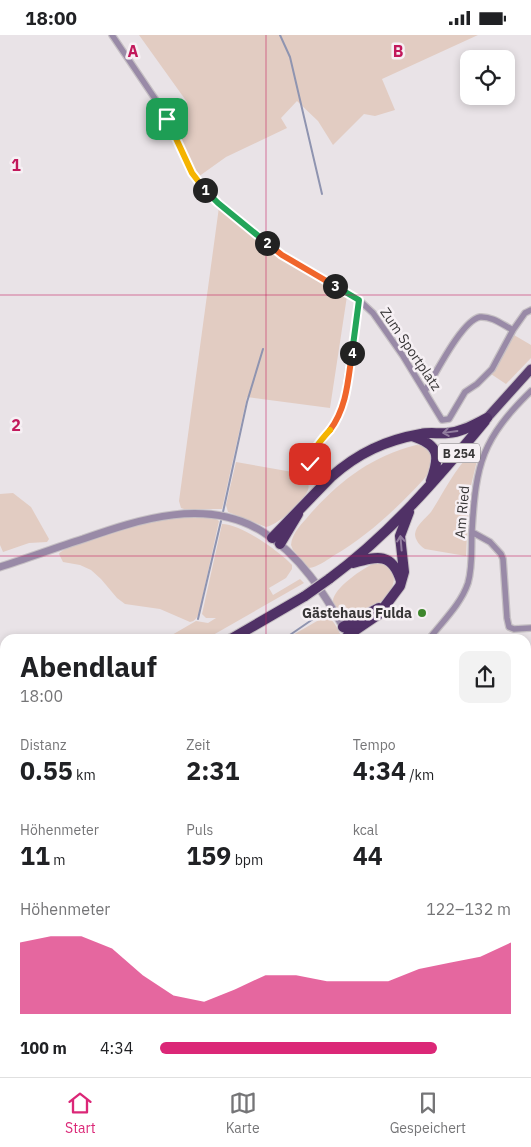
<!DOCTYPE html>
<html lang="de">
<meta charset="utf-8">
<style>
body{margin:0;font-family:"IBM Plex Sans",sans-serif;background:#f2f2f2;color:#202124;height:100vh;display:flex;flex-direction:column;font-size:19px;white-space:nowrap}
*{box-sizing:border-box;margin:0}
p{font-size:16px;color:#757577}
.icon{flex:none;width:28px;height:28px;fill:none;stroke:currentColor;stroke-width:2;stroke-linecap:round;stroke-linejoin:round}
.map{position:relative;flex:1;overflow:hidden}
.panel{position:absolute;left:0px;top:599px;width:531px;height:444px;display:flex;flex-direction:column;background:#fff;border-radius:15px 15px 0 0;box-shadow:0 2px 8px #0003}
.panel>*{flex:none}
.tools{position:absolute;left:460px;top:15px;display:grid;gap:10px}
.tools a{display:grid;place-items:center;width:55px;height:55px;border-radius:10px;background:#fff;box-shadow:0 2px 8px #0003;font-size:25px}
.pin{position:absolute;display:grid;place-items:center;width:42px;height:42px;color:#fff;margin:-21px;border-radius:10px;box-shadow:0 2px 8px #0006}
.km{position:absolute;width:25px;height:25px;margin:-12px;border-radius:50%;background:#222;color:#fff;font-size:14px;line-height:25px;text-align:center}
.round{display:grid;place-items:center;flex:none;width:52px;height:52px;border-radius:10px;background:#f2f2f2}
.overview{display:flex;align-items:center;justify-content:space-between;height:85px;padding:0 20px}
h1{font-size:28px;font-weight:700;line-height:38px}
.stats{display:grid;grid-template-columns:repeat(3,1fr);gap:8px;height:85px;padding:5px 20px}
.stats div{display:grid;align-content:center}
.stats b{font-size:25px;font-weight:700}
.stats small{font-size:14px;font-weight:400}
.stats p{font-size:14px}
.chart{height:140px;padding:10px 20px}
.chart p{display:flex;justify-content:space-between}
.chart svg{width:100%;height:90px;margin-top:5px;fill:#db2777;opacity:.7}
ul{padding:0 20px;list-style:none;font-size:16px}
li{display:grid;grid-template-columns:80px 60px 1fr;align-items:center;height:38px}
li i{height:12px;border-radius:6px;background:#db2777}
.status{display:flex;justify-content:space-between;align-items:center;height:35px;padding:0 25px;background:#fff;direction:ltr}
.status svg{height:14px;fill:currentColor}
.dock{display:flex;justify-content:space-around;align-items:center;height:70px;border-top:1px solid #e0e0e0;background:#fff;font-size:14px;color:#757577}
.dock a{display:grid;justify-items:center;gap:2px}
.dock .selected{color:#db2777}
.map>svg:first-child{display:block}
</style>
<div class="status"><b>18:00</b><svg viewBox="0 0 49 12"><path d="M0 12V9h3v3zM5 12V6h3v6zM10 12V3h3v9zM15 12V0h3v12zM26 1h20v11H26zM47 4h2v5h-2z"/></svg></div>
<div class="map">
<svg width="531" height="1042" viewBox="0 0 531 1042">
<rect width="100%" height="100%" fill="#e9e3e7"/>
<!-- green -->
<path fill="#e2ccc2" d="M139,0H478L382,44L395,75L375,81L364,79L333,110L318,86L297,66L281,83L287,93L226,122L198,142L167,77L187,67Z
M219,172L283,224L347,261L330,373L247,362L222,474H184L181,473L179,466Z
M514,300L531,310V323L506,349L491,339Z
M416,410C438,410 435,431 424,444C397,473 368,501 333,521C326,526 317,532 309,533L293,515L291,510C292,497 303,488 311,478C342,444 371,422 416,410Z
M476,415L479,417L469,459L466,521L425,514C420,511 415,505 415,499C416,490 426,483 431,477C443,459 458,427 476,415Z
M236,427L304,439C307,444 310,449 308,455C304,466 278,490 266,492L228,477L226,470Z
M13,458L31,472L49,504L47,507L29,508L3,517L0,510V459Z
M178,482C190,482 209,479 219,486L199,578C197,583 195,586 190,587L160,574L125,569L117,563L101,544L91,535L80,530L63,527L59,519C66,509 128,491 143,488C155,485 166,484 178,482Z
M222,489C241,489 279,516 292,530V534L286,543L269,553L273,560L300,544L304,548L206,604H165L196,586L208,588L216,583H206L202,579Z
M375,528C384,528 390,530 393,539C400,558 363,585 347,581C340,579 336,572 333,567C332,554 363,533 375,528Z
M324,582C334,582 338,596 343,604H286Z"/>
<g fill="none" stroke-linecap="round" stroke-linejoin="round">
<!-- stream -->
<path stroke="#8f94b0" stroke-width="2" d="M280,0L290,22L322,159
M223,477L247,367L263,314
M198,584L221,486
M284,604L316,582
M526,972L531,951
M209,1042L210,1038
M498,1042L499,1038"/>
<!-- minor casing -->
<g stroke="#c6c0c4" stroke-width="8">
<path id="minor" d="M112,0L164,77L193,139L207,158L283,220L359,265L373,278L403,321L442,385L449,384L465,357L477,349L492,334L513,295
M425,356C435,340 462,285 480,282C492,281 503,290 513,295L525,278L531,275
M321,452L311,436V422L337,384L344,366L359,265
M472,497L490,507L501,519L503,524L507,583L509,592L514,594L531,593
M429,604C443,586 461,569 468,548C473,531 471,512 472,495C476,428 482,404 531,356
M0,773L5,772
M526,774L531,775
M0,830L5,824
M274,1042L277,1038"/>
</g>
<!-- tertiary casing -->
<g stroke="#c6c0c4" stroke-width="9">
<path id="tertiary" d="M0,532C28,523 55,513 83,504C140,484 207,462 263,497C300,520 324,558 345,595
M526,656L531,657"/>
</g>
<!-- primary casing -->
<g stroke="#c6c0c4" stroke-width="11">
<path id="primary" d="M487,383L531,334"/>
</g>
<!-- trunk casing -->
<g stroke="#c6c0c4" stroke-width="12">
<path id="trunk" d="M412,401C440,410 440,421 431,446
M272,503L331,442C358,418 386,405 421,399C429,397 439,399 448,398C462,397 475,389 487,383
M280,509L298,479
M353,528C378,521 392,517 401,546
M329,544C389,500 438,443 485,386
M343,592L379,573
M348,600L379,579L400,551L404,537L400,501L409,477
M231,604L305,561
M0,734L5,731"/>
</g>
<!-- minor -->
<use href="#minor" stroke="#998aa7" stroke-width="5.5"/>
<!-- tertiary -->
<use href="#tertiary" stroke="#998aa7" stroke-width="7"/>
<!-- primary -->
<use href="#primary" stroke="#5b3f70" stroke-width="9"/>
<!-- trunk -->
<use href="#trunk" stroke="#503166" stroke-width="10"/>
<!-- trunk-bridge casing -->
<g stroke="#c6c0c4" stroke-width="12" stroke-linecap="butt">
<path id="trunk-bridge" d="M305,561L329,544"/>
</g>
<!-- trunk-bridge -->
<use href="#trunk-bridge" stroke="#503166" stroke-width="10"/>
</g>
<!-- one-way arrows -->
<defs><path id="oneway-shaft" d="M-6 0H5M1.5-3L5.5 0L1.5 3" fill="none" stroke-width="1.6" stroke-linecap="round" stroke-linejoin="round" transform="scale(1.25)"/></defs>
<g stroke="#927d9f">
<use href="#oneway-shaft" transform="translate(450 397) rotate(172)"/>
<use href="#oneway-shaft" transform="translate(401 508) rotate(-95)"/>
</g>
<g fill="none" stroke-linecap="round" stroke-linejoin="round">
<!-- split-1 casing -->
<g stroke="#fff" stroke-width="10">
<path id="split-1" d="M167,84L192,138L205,155"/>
</g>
<!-- split-2 casing -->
<g stroke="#fff" stroke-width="10">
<path id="split-2" d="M205,155L218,168L267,208"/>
</g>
<!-- split-3 casing -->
<g stroke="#fff" stroke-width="10">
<path id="split-3" d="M267,208L282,220L335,251"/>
</g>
<!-- split-4 casing -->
<g stroke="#fff" stroke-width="10">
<path id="split-4" d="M335,251L359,265L352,318"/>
</g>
<!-- split-5 casing -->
<g stroke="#fff" stroke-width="10">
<path id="split-5" d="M330,395C347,372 348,345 352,318"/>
</g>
<!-- split-6 casing -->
<g stroke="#fff" stroke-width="10">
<path id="split-6" d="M310,429C312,415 321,405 330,395"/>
</g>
<!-- split-1 -->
<use href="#split-1" stroke="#f5b400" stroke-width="6"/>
<!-- split-2 -->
<use href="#split-2" stroke="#22a559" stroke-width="6"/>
<!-- split-3 -->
<use href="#split-3" stroke="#f0652b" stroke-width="6"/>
<!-- split-4 -->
<use href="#split-4" stroke="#22a559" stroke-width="6"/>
<!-- split-5 -->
<use href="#split-5" stroke="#f0652b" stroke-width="6"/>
<!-- split-6 -->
<use href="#split-6" stroke="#f5b400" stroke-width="6"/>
</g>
<!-- grid -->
<path fill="none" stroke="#c2185b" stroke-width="1" stroke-opacity="0.55" d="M266,0V604M0,260H531M0,521H531M0,782H5M526,782H531M266,1038V1042"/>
<!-- markers -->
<circle fill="#3e862c" stroke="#f6f0f4" stroke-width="2" cx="422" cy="578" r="5"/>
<g text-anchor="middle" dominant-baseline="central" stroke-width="5" stroke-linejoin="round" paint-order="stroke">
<!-- shield labels -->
<rect fill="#f6f0f4" stroke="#716e70" stroke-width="1" x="438" y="408.5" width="42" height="19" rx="4"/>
<g font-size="12" font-weight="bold" fill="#383637">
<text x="459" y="418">B 254</text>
</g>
<!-- street labels -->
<g font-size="14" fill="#383637" stroke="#f6f0f4">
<text transform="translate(411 314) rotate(56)">Zum Sportplatz</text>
<text transform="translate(462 477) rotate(-85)">Am Ried</text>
</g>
<!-- poi labels -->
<g font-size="14" font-weight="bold" fill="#383637" stroke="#f6f0f4" text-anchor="end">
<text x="412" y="578">Gästehaus Fulda</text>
</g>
</g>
<g font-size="16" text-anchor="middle" font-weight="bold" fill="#c2185b" stroke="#f6f0f4" stroke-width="5" stroke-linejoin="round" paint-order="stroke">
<text x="133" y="22">A</text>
<text x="398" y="22">B</text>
<text x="16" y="136">1</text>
<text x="16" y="396">2</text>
</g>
</svg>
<div class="tools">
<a><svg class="icon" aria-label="locate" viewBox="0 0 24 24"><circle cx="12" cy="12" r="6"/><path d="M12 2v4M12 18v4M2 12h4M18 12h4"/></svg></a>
</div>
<div class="pin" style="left:167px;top:84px;background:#1e9e55"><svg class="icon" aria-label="arrive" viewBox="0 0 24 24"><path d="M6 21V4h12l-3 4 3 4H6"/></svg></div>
<div class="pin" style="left:310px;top:429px;background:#d93025"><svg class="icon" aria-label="check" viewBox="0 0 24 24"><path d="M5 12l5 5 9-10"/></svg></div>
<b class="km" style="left:205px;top:155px">1</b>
<b class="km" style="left:267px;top:208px">2</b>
<b class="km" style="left:335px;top:251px">3</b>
<b class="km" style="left:352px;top:318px">4</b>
<section class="panel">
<div class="overview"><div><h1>Abendlauf</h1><p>18:00</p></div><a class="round"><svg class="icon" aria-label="share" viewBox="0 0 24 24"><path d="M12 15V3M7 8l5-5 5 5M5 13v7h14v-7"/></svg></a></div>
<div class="stats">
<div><p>Distanz</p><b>0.55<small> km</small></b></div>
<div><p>Zeit</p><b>2:31</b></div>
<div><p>Tempo</p><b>4:34<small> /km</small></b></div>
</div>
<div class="stats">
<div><p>Höhenmeter</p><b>11<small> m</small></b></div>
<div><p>Puls</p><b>159<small> bpm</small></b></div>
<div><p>kcal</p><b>44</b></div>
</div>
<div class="chart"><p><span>Höhenmeter</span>122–132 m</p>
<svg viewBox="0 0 160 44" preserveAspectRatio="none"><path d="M0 44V9L10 6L20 6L30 12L40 25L50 35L60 38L70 32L80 25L90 25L100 28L110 28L120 28L130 22L140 19L150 16L160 9V44z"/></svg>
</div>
<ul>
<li><b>100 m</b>4:34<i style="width:79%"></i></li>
</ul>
</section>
</div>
<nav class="dock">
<a class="selected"><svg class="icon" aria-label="home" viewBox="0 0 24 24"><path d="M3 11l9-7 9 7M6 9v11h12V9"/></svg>Start</a>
<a><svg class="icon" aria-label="map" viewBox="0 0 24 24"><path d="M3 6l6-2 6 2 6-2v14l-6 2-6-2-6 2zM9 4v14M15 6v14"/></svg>Karte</a>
<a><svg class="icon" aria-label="saved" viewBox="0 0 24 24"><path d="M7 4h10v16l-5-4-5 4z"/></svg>Gespeichert</a>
</nav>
